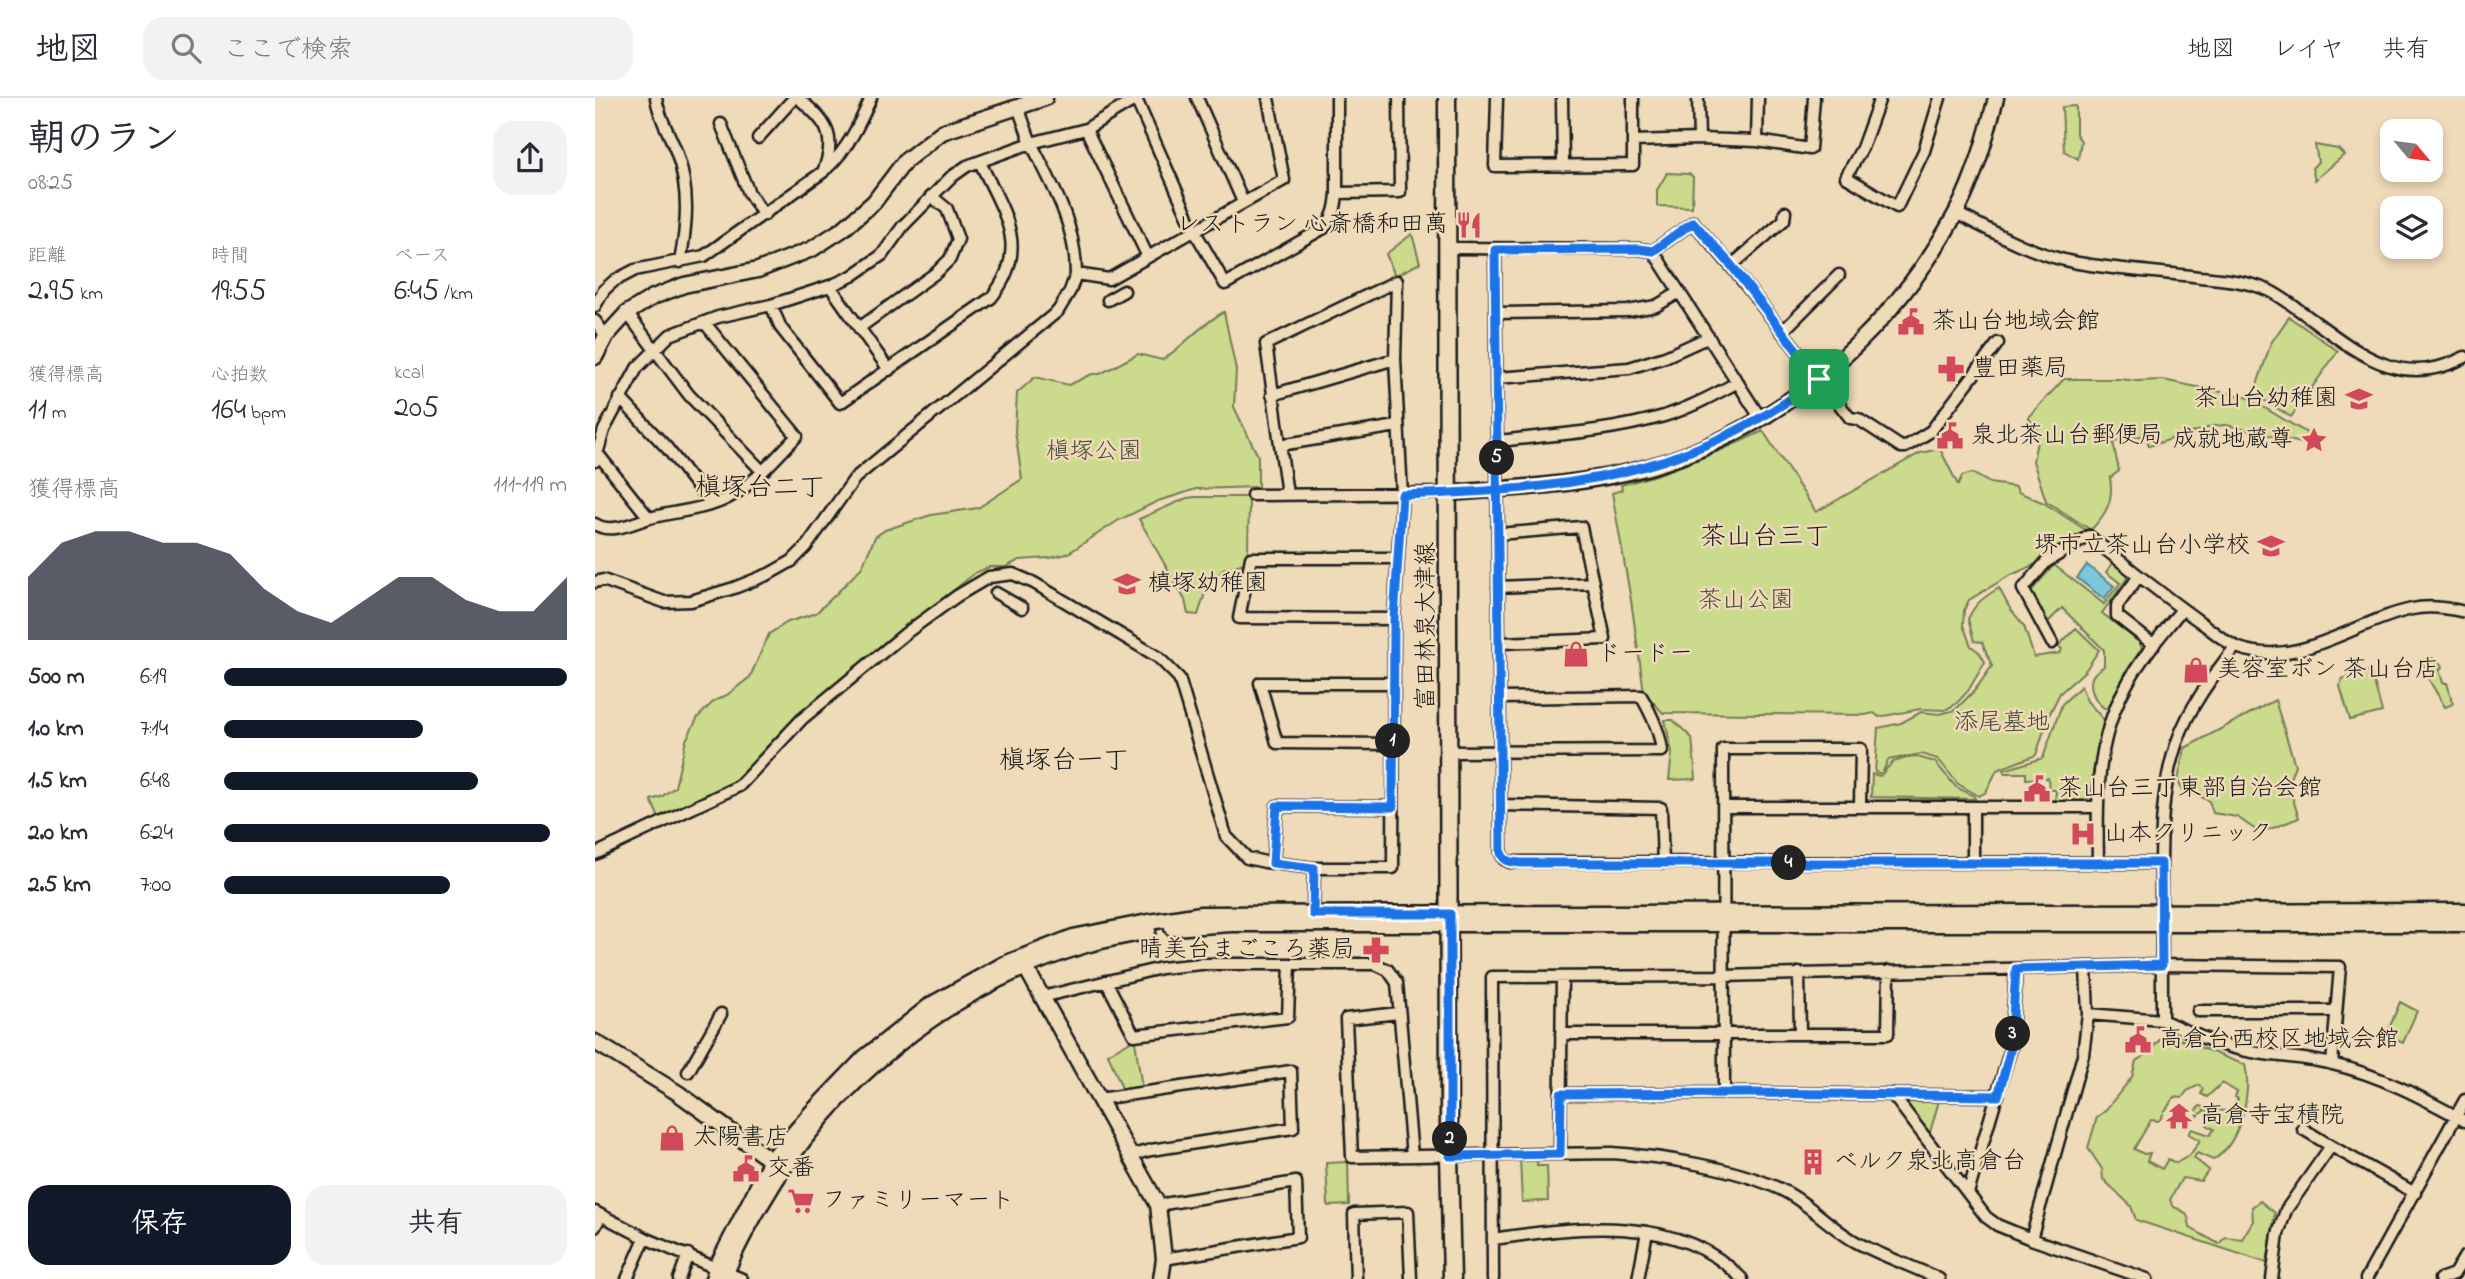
<!DOCTYPE html>
<html lang="ja">
<meta charset="utf-8">
<style>
body{margin:0;font-family:"Indie Flower","Klee One",sans-serif;background:#f2f2f3;color:#2b2b33;height:100vh;display:flex;flex-direction:column;font-size:26px;white-space:nowrap}
*{box-sizing:border-box;margin:0}
p{font-size:23px;color:#7c7c81}
.icon{flex:none;width:38px;height:38px;fill:none;stroke:currentColor;stroke-width:2;stroke-linecap:round;stroke-linejoin:round}
.map{position:relative;flex:1;overflow:hidden}
.side{display:flex;flex-direction:column;background:#fff;width:595px}
.side>*{flex:none}
.needle{width:46px;rotate:119deg}
.controls{position:absolute;left:1785px;top:21px;display:grid;gap:14px}
.controls a{display:grid;place-items:center;width:63px;height:63px;border-radius:14px;background:#fff;box-shadow:0 4px 10px #0003;font-size:35px}
.pin{position:absolute;display:grid;place-items:center;width:60px;height:60px;color:#fff;margin:-30px;border-radius:14px;box-shadow:0 4px 10px #0006}
.km{position:absolute;width:35px;height:35px;margin:-18px;border-radius:50%;background:#222;color:#fff;font-size:19px;line-height:35px;text-align:center}
.round{display:grid;place-items:center;flex:none;width:74px;height:74px;border-radius:21px;background:#f2f2f3}
.head{display:flex;align-items:center;justify-content:space-between;height:119px;padding:0 28px}
h1{font-size:38px;font-weight:600;line-height:52px}
.metrics{display:grid;grid-template-columns:repeat(3,1fr);gap:10px;height:119px;padding:7px 28px}
.metrics div{display:grid;align-content:center}
.metrics b{font-size:30px;font-weight:600}
.metrics small{font-size:19px;font-weight:400}
.metrics p{font-size:19px}
.chart{height:196px;padding:14px 28px}
.chart p{display:flex;justify-content:space-between}
.chart svg{width:100%;height:126px;margin-top:7px;fill:#111827;opacity:.7}
.primary-button{display:flex;gap:14px;margin-top:auto;padding:14px 28px}
.primary-button a{flex:1;height:80px;border-radius:21px;background:#111827;color:#fff;font-size:28px;font-weight:600;line-height:80px;text-align:center}
.primary-button a+a{background:#f2f2f3;color:#2b2b33}
ul{padding:0 28px;list-style:none;font-size:23px}
li{display:grid;grid-template-columns:112px 84px 1fr;align-items:center;height:52px}
li i{height:18px;border-radius:9px;background:#111827}
header{display:flex;align-items:center;gap:42px;box-sizing:border-box;height:98px;padding:0 35px;background:#fff;border-bottom:2px solid #e1e1e2}
header strong{font-size:33px}
nav{display:flex;gap:38px;margin-inline-start:auto;font-size:24px}
.search{width:490px;height:63px;background:#f2f2f3;display:flex;align-items:center;gap:18px;box-sizing:border-box;padding:0 24px;border-radius:21px;color:#7c7c81;font-size:26px}
main{display:flex;flex:1;min-height:0}
.map>svg:first-child{display:block}
</style>
<header>
<strong>地図</strong>
<div class="search"><svg class="icon" aria-label="search" viewBox="0 0 24 24"><circle cx="10" cy="10" r="6"/><path d="M15 15l6 6"/></svg>ここで検索</div>
<nav><a>地図</a><a>レイヤ</a><a>共有</a></nav>
</header>
<main>
<section class="side">
<div class="head"><div><h1>朝のラン</h1><p>08:25</p></div><a class="round"><svg class="icon" aria-label="share" viewBox="0 0 24 24"><path d="M12 15V3M7 8l5-5 5 5M5 13v7h14v-7"/></svg></a></div>
<div class="metrics">
<div><p>距離</p><b>2.95<small> km</small></b></div>
<div><p>時間</p><b>19:55</b></div>
<div><p>ペース</p><b>6:45<small> /km</small></b></div>
</div>
<div class="metrics">
<div><p>獲得標高</p><b>11<small> m</small></b></div>
<div><p>心拍数</p><b>164<small> bpm</small></b></div>
<div><p>kcal</p><b>205</b></div>
</div>
<div class="chart"><p><span>獲得標高</span>111–119 m</p>
<svg viewBox="0 0 160 44" preserveAspectRatio="none"><path d="M0 44V22L10 10L20 6L30 6L40 10L50 10L60 14L70 26L80 34L90 38L100 30L110 22L120 22L130 30L140 34L150 34L160 22V44z"/></svg>
</div>
<ul>
<li><b>500 m</b>6:19<i style="width:100%"></i></li>
<li><b>1.0 km</b>7:14<i style="width:58%"></i></li>
<li><b>1.5 km</b>6:48<i style="width:74%"></i></li>
<li><b>2.0 km</b>6:24<i style="width:95%"></i></li>
<li><b>2.5 km</b>7:00<i style="width:66%"></i></li>
</ul>
<div class="primary-button"><a>保存</a><a>共有</a></div>
</section>
<div class="map">
<svg width="1870" height="1181" viewBox="0 0 1870 1181">
<rect width="100%" height="100%" fill="#efdab9"/>
<filter id="ink" filterUnits="userSpaceOnUse"><feTurbulence type="fractalNoise" baseFrequency=".0143" numOctaves="2"/><feDisplacementMap in="SourceGraphic" scale="14" xChannelSelector="R" yChannelSelector="G"/><feConvolveMatrix kernelMatrix="1 2 1 2 8 2 1 2 1" color-interpolation-filters="sRGB"/></filter>
<g filter="url(#ink)">
<!-- green -->
<path fill="#cbda8d" stroke="#747b54" stroke-width="2" fill-rule="evenodd" d="M1481,8V36L1486,43L1483,61L1469,53L1467,9Z
M1720,47L1743,51L1749,57L1720,82L1717,70L1723,64Z
M1072,75L1094,76L1098,79L1097,109L1062,108V92Z
M817,136L825,165L800,178L791,156Z
M629,214L641,272L639,309L663,358V389L601,391L583,397L563,403L524,422L472,456L455,460L424,462L411,469H394L380,475L197,623L147,679L136,687L92,709L64,720L56,702L66,699L80,689L91,642L103,619L119,603L132,597L155,579L174,536L193,524L221,515L241,496L267,469L280,439L290,432L336,417L383,410L427,381L420,333L422,295L440,279L474,287L497,276H505L543,256L567,262C589,248 606,226 629,214Z
M1694,219L1743,253L1696,319L1659,296L1676,245Z
M1469,281H1526L1542,283L1568,282L1651,299L1715,337L1716,341L1710,346L1631,327L1619,328L1554,348L1551,337L1518,344L1524,373L1515,380C1519,403 1511,416 1496,432L1451,403L1438,363L1444,334L1433,319Z
M1168,333L1221,414L1325,355L1345,351L1363,387L1367,378L1377,375L1395,385L1421,389L1423,394L1449,405L1494,434L1450,462L1414,478L1374,502L1369,512L1368,527L1376,548L1385,555L1390,564L1373,593L1361,606L1350,612L1325,611L1284,619L1279,615L1270,617L1068,615L1049,594L1036,502L1017,395L1027,392L1026,387C1076,374 1122,355 1168,333Z
M600,399H652L654,405L653,451L650,465L628,471L610,495L603,517L593,516L590,502L544,421L592,400Z
M1518,464L1533,475V479L1507,515L1544,544L1547,550L1531,574L1514,610H1509C1499,603 1491,585 1500,575C1503,572 1506,571 1509,568V552L1467,510L1452,525L1437,496V492L1459,467L1509,506L1525,485L1511,474Z
M1404,490L1414,509L1429,528L1439,559L1465,555L1467,551L1463,548L1481,530L1504,552L1490,573L1465,595L1454,617L1441,657L1402,672L1391,694L1384,698L1363,686L1343,661L1326,656L1293,662L1287,676L1280,674L1283,630L1306,625L1326,614L1345,616L1360,612L1380,592L1397,568L1387,544L1379,543L1373,521C1380,505 1389,499 1404,490Z
M1837,560L1846,566L1847,570L1844,571L1848,585H1852L1858,606L1850,609L1833,580L1827,563Z
M1773,573L1778,580L1787,614L1755,622L1745,588L1747,581Z
M1486,588L1492,603L1510,623L1498,674L1496,697L1490,703H1460L1461,692H1454L1453,680L1431,681V675H1409V672L1448,660L1467,606Z
M1680,602L1700,667L1693,686L1704,720L1665,735L1642,719L1618,715L1614,703L1603,697L1587,693L1583,682L1590,650Z
M1070,622H1078L1097,640L1101,681L1074,682L1077,654Z
M1319,658L1340,664L1361,689L1379,698L1380,701L1276,699L1277,676L1285,678L1298,664Z
M1805,904L1822,913L1808,945L1795,939L1793,933Z
M1569,937L1587,942L1650,967C1658,995 1644,1047 1618,1062L1602,1055L1599,1060L1614,1072L1606,1083L1587,1080L1575,1102L1579,1109C1592,1114 1594,1117 1595,1130L1624,1146L1630,1139L1647,1141L1658,1123L1657,1109L1665,1103L1680,1115L1672,1165L1541,1122L1536,1108L1508,1081L1507,1071L1493,1050L1502,1019L1509,1014L1537,979L1541,963L1552,956ZM1627,985L1642,994L1640,999L1643,1001L1634,1014L1605,1008L1601,1012L1603,1018L1610,1012L1617,1016L1612,1027L1619,1031L1615,1037L1597,1031L1594,1036L1605,1042L1595,1057L1581,1065L1573,1061L1567,1071L1552,1063L1555,1055L1549,1056L1539,1051L1556,1022L1564,1023L1579,999L1587,1000L1592,993L1604,987L1608,991L1606,996L1612,999Z
M540,943L547,990L528,993L513,956L534,944Z
M1345,999L1334,1038L1309,1001Z
M925,1061H942V1068H952L953,1103L927,1104Z
M753,1064L754,1107L733,1108L731,1065Z"/>
<!-- water -->
<path fill="#7bc7da" stroke="#55838e" stroke-width="2" d="M1492,467L1519,488L1509,501L1482,480Z"/>
<g fill="none" stroke-linecap="round" stroke-linejoin="round">
<!-- street casing -->
<g stroke="#1c1c1c" stroke-width="15">
<path id="street" d="M61,0C65,24 75,35 82,56C95,93 92,126 85,164
M542,0L541,1L599,132L630,186L729,130C739,120 741,109 742,95V0
M602,0L648,104
M902,0L900,68L1038,67V0
M967,0L968,68
M1103,0L1104,41
M1285,0L1267,50L1251,79L1302,109L1329,53L1345,0
M541,1L491,31L436,45C458,88 481,127 481,176L514,181L689,82L673,0
M126,26L154,95L169,117
M491,31L553,159
M163,40L199,0
M1038,43L1104,41L1162,43L1215,51L1219,0
M1162,43L1163,0
M232,70C253,51 265,25 276,0
M742,95L805,94L804,0
M1361,115C1400,135 1439,157 1483,165C1524,172 1565,174 1605,179C1628,181 1651,183 1673,192C1686,198 1697,207 1708,215C1760,252 1804,294 1870,259
M852,150L1044,151L1058,153L1166,321
M900,152L906,755L909,761L915,764L1566,765
M1058,153L1098,124L1136,168L1255,320L1263,321L1306,349H1310L1336,333L1403,245
M1136,168L1189,122L1190,114
M235,188L294,272
M513,202L529,193
M176,207L186,230L245,305L396,200C437,150 408,114 385,64
M0,208L9,192L19,183L40,172L109,158L228,74C243,37 231,23 203,0
M32,215L94,297L167,373
M902,215L1033,213L1061,208L1085,194
M0,223L11,238
M264,230L342,174L355,161L363,141L352,111L336,98
M1187,234L1244,177
M902,280L1034,270L1070,259L1114,239
M677,297L800,261
M25,300L72,350L116,406
M902,343C957,337 1014,334 1069,318C1095,310 1119,297 1143,284
M685,347L802,328
M3,356L54,420
M0,363L9,332L42,270L75,237L123,219L176,207L235,188L257,178L287,157L308,128L355,80L372,68L436,45L423,9
M657,397L854,395
M0,426C15,436 36,426 51,421C75,414 101,413 124,404C155,392 179,361 202,338L109,224
M903,436L986,429L1010,541L905,545
M1544,478L1522,508V518L1559,547
M0,484L8,482L69,504L96,503L139,490L174,476L197,463L211,449L260,380L463,213L475,193L481,176
M903,489L998,485
M401,495L427,510
M799,521L644,520L656,460H802
M1457,545L1428,491L1451,464L1494,438C1531,468 1569,498 1608,526C1619,534 1631,545 1644,550C1705,571 1759,523 1817,511C1835,507 1853,510 1870,514
M1640,549C1618,578 1594,609 1582,644C1564,695 1566,751 1566,804C1567,843 1567,882 1567,922C1598,936 1629,950 1663,955C1688,959 1713,960 1737,966C1785,977 1828,1000 1870,1023
M798,646L682,645L665,585H799
M855,654L1067,653C1065,633 1056,615 1046,598L906,600
M905,707L1066,710L1068,765
M1129,709H1502
M1378,710V764
M0,756L144,688L207,621L311,535L362,498L394,479L418,476L439,485L563,559L584,580L631,738L652,760L670,764L719,770H798L799,521L807,397L800,261L802,183L671,246L692,396
M678,765L682,708L798,709
M1503,765C1502,705 1500,644 1530,590C1545,561 1567,536 1587,511
M718,816L719,770
M1204,875L1205,936
M511,883L539,937L693,919L695,866
M447,899L566,870L606,866H780L793,872L802,885L817,1058
M1603,913H1741
M803,915L751,921L757,1059L1017,1055C1067,1058 1140,1070 1185,1091C1213,1104 1234,1129 1261,1144C1287,1158 1317,1168 1344,1181
M1493,916L1567,922
M966,936H1293L1294,873
M93,974L126,916
M1129,995L1128,651H1266L1265,708
M966,996L1158,995L1403,998
M1297,996L1391,1119L1402,1127L1436,1141L1552,1181
M504,1001L696,973L698,1030L556,1052L537,1057
M1708,1031L1736,1048
M965,1056L967,879
M1373,1095L1416,950L1421,871
M563,1107L701,1084L703,1139L569,1161
M0,1114L50,1140L147,1181
M0,1129L6,1117
M898,1141C979,1129 1085,1114 1147,1181
M1436,1141L1488,957L1493,916L1491,869
M32,1181L50,1140
M84,1181L93,1156
M761,1181L759,1116L813,1114L816,1181
M898,1181L897,879L1128,878L1567,867L1745,869L1737,966
M1043,1181L1052,1134
M1677,1181L1683,1136L1691,1112L1736,1048L1820,1095
M1771,1181L1870,1002
M1845,1181L1859,1176L1870,1158"/>
</g>
<!-- secondary casing -->
<g stroke="#1c1c1c" stroke-width="19">
<path id="secondary" d="M0,259L11,238L32,215L58,199L89,187L163,172L217,151L248,131L279,104L310,63L347,34L450,0
M854,395C921,390 989,387 1054,369C1186,331 1296,235 1361,115C1380,79 1391,39 1401,0
M577,830L636,826H1870
M426,861L563,1107L569,1161L566,1181
M0,944L83,995L182,1067
M118,1181L122,1168L176,1062L216,1015L269,960L337,906L409,866L478,839L548,825L606,816L1870,813
M129,1181C138,1155 153,1129 167,1105C237,982 355,888 491,847C511,841 532,838 553,833"/>
</g>
<!-- primary casing -->
<g stroke="#1c1c1c" stroke-width="21">
<path id="primary" d="M852,0L854,1058L857,1181"/>
</g>
<!-- street -->
<use href="#street" stroke="#efdab9" stroke-width="10"/>
<!-- secondary -->
<use href="#secondary" stroke="#efdab9" stroke-width="14"/>
<!-- primary -->
<use href="#primary" stroke="#efdab9" stroke-width="16"/>
</g>
</g>
<g fill="none" stroke-linecap="round" stroke-linejoin="round" filter="url(#ink)">
<!-- route casing -->
<g stroke="#fff" stroke-width="14">
<path id="route" d="M1224,281C1093,381 965,392 807,397L799,521L798,709L682,708L678,765L719,770L718,816H855V1058L965,1056L966,996L1158,995L1403,998L1416,950L1421,871L1567,867L1566,765H928C917,764 910,765 906,755L900,152L1044,151L1058,153L1098,124L1136,167L1224,281"/>
</g>
<!-- route -->
<use href="#route" stroke="#1a73e8" stroke-width="9"/>
</g>
<!-- icons -->
<defs>
<g id="restaurant-bare" transform="scale(2.1)"><path d="M-5-6h1v4h1v-4h1v4h1v-4h1v5L-1.5 .5V6h-2V.5L-5-1ZM5-6V6H3V1.5H1.5Q1.5-4 5-6Z" fill="#d1495b" stroke="#efdab9" stroke-width="2.5" paint-order="stroke"/></g>
<g id="civic-bare" transform="scale(2.1)"><path d="M-.6-6.5H3V-4.5H.6V-3L4-1V1h2V6H-6V1h2V-1L-.6-3ZM-1.2 2.5V6h2.4V2.5Z" fill="#d1495b" stroke="#efdab9" stroke-width="2.5" paint-order="stroke"/></g>
<g id="pharmacy-bare" transform="scale(2.1)"><path d="M-2-6h4v4h4v4h-4v4h-4v-4h-4v-4h4Z" fill="#d1495b" stroke="#efdab9" stroke-width="2.5" paint-order="stroke"/></g>
<g id="school-bare" transform="scale(2.1)"><path d="M0-5L7-2L0 1L-7-2ZM-4 1L0 2.5L4 1V4Q0 6-4 4Z" fill="#d1495b" stroke="#efdab9" stroke-width="2.5" paint-order="stroke"/></g>
<g id="sight-bare" transform="scale(2.1)"><path d="M0-6L1.8-2.2L6-1.7L2.9 1.2L3.7 5.4L0 3.3L-3.7 5.4L-2.9 1.2L-6-1.7L-1.8-2.2Z" fill="#d1495b" stroke="#efdab9" stroke-width="2.5" paint-order="stroke"/></g>
<g id="shop-bare" transform="scale(2.1)"><path d="M-5-2.5h2.3a2.7 3.5 0 0 1 5.4 0H5L5.5 6h-11ZM-1.5-2.5h3a1.5 2.3 0 0 0-3 0Z" fill="#d1495b" stroke="#efdab9" stroke-width="2.5" paint-order="stroke"/></g>
<g id="hospital-bare" transform="scale(2.1)"><path d="M-5-5h3v3.5h4V-5h3V5h-3V1.5h-4V5h-3Z" fill="#d1495b" stroke="#efdab9" stroke-width="2.5" paint-order="stroke"/></g>
<g id="temple-bare" transform="scale(2.1)"><path d="M0-6L5-2H3V0L6.5 2.5H4V6H1.5V3h-3V6H-4V2.5H-6.5L-3 0V-2H-5Z" fill="#d1495b" stroke="#efdab9" stroke-width="2.5" paint-order="stroke"/></g>
<g id="building-bare" transform="scale(2.1)"><path d="M-4-6H4V6H1V3H-1V6H-4ZM-2.5-4.3h1.7v1.8h-1.7ZM.8-4.3h1.7v1.8H.8ZM-2.5-1h1.7V.8h-1.7ZM.8-1h1.7V.8H.8Z" fill="#d1495b" stroke="#efdab9" stroke-width="2.5" paint-order="stroke"/></g>
<g id="supermarket-bare" transform="scale(2.1)"><path d="M-6-5.5h2.5l.6 2H6L4.5 2H-2.5L-4.4-4H-6ZM-1.5 3.2a1.3 1.3 0 1 0 .1 0ZM3 3.2a1.3 1.3 0 1 0 .1 0Z" fill="#d1495b" stroke="#efdab9" stroke-width="2.5" paint-order="stroke"/></g>
</defs>
<g fill-rule="evenodd">
<use href="#restaurant-bare" x="874" y="127"/>
<use href="#civic-bare" x="1316" y="224"/>
<use href="#pharmacy-bare" x="1356" y="271"/>
<use href="#school-bare" x="1764" y="301"/>
<use href="#civic-bare" x="1355" y="338"/>
<use href="#sight-bare" x="1719" y="342"/>
<use href="#school-bare" x="1676" y="448"/>
<use href="#school-bare" x="532" y="486"/>
<use href="#shop-bare" x="981" y="556"/>
<use href="#shop-bare" x="1601" y="572"/>
<use href="#civic-bare" x="1442" y="691"/>
<use href="#hospital-bare" x="1488" y="736"/>
<use href="#pharmacy-bare" x="781" y="852"/>
<use href="#civic-bare" x="1543" y="942"/>
<use href="#temple-bare" x="1584" y="1018"/>
<use href="#shop-bare" x="77" y="1040"/>
<use href="#building-bare" x="1218" y="1064"/>
<use href="#civic-bare" x="151" y="1071"/>
<use href="#supermarket-bare" x="206" y="1103"/>
</g>
<g text-anchor="middle" dominant-baseline="central" stroke-width="5" stroke-linejoin="round" paint-order="stroke">
<!-- poi labels -->
<g font-size="24" fill="#1c1c1c" stroke="#efdab9" text-anchor="start">
<text x="853" y="127" text-anchor="end">レストラン 心斎橋和田萬</text>
<text x="1337" y="224">茶山台地域会館</text>
<text x="1377" y="271">豊田薬局</text>
<text x="1743" y="301" text-anchor="end">茶山台幼稚園</text>
<text x="1376" y="338">泉北茶山台郵便局</text>
<text x="1698" y="342" text-anchor="end">成就地蔵尊</text>
<text x="1655" y="448" text-anchor="end">堺市立茶山台小学校</text>
<text x="553" y="486">槙塚幼稚園</text>
<text x="1002" y="556">ドードー</text>
<text x="1622" y="572">美容室ボン 茶山台店</text>
<text x="1463" y="691">茶山台三丁東部自治会館</text>
<text x="1509" y="736">山本クリニック</text>
<text x="760" y="852" text-anchor="end">晴美台まごころ薬局</text>
<text x="1564" y="942">高倉台西校区地域会館</text>
<text x="1605" y="1018">高倉寺宝積院</text>
<text x="98" y="1040">太陽書店</text>
<text x="1239" y="1064">ベルク泉北高倉台</text>
<text x="172" y="1071">交番</text>
<text x="227" y="1103">ファミリーマート</text>
</g>
<!-- park labels -->
<g font-size="24" fill="#484c38" stroke="#efdab9">
<text x="499" y="354">槇塚公園</text>
<text x="1151" y="503">茶山公園</text>
<text x="1407" y="625">添尾墓地</text>
</g>
<!-- street labels -->
<g font-size="24" fill="#1c1c1c" stroke="#efdab9">
<text transform="translate(832 528) rotate(-90)">富田林泉大津線</text>
</g>
<!-- neighbourhood labels -->
<g font-size="26" fill="#1c1c1c" stroke="#efdab9">
<text x="165" y="391">槇塚台二丁</text>
<text x="1170" y="440">茶山台三丁</text>
<text x="469" y="664">槇塚台一丁</text>
</g>
</g>
</svg>
<div class="controls">
<a><svg class="needle" viewBox="-14 -14 28 28"><path d="M0-13l5 13h-10z" fill="#e53935"/><path d="M0 13l5-13h-10z" fill="#7c7c81"/></svg></a>
<a><svg class="icon" aria-label="layers" viewBox="0 0 24 24"><path d="M12 4l9 5-9 5-9-5zM3 14l9 5 9-5"/></svg></a>
</div>
<div class="pin" style="left:1224px;top:281px;background:#1e9e55"><svg class="icon" aria-label="arrive" viewBox="0 0 24 24"><path d="M6 21V4h12l-3 4 3 4H6"/></svg></div>
<b class="km" style="left:798px;top:643px">1</b>
<b class="km" style="left:855px;top:1041px">2</b>
<b class="km" style="left:1418px;top:936px">3</b>
<b class="km" style="left:1194px;top:765px">4</b>
<b class="km" style="left:902px;top:360px">5</b>
</div>
</main>
